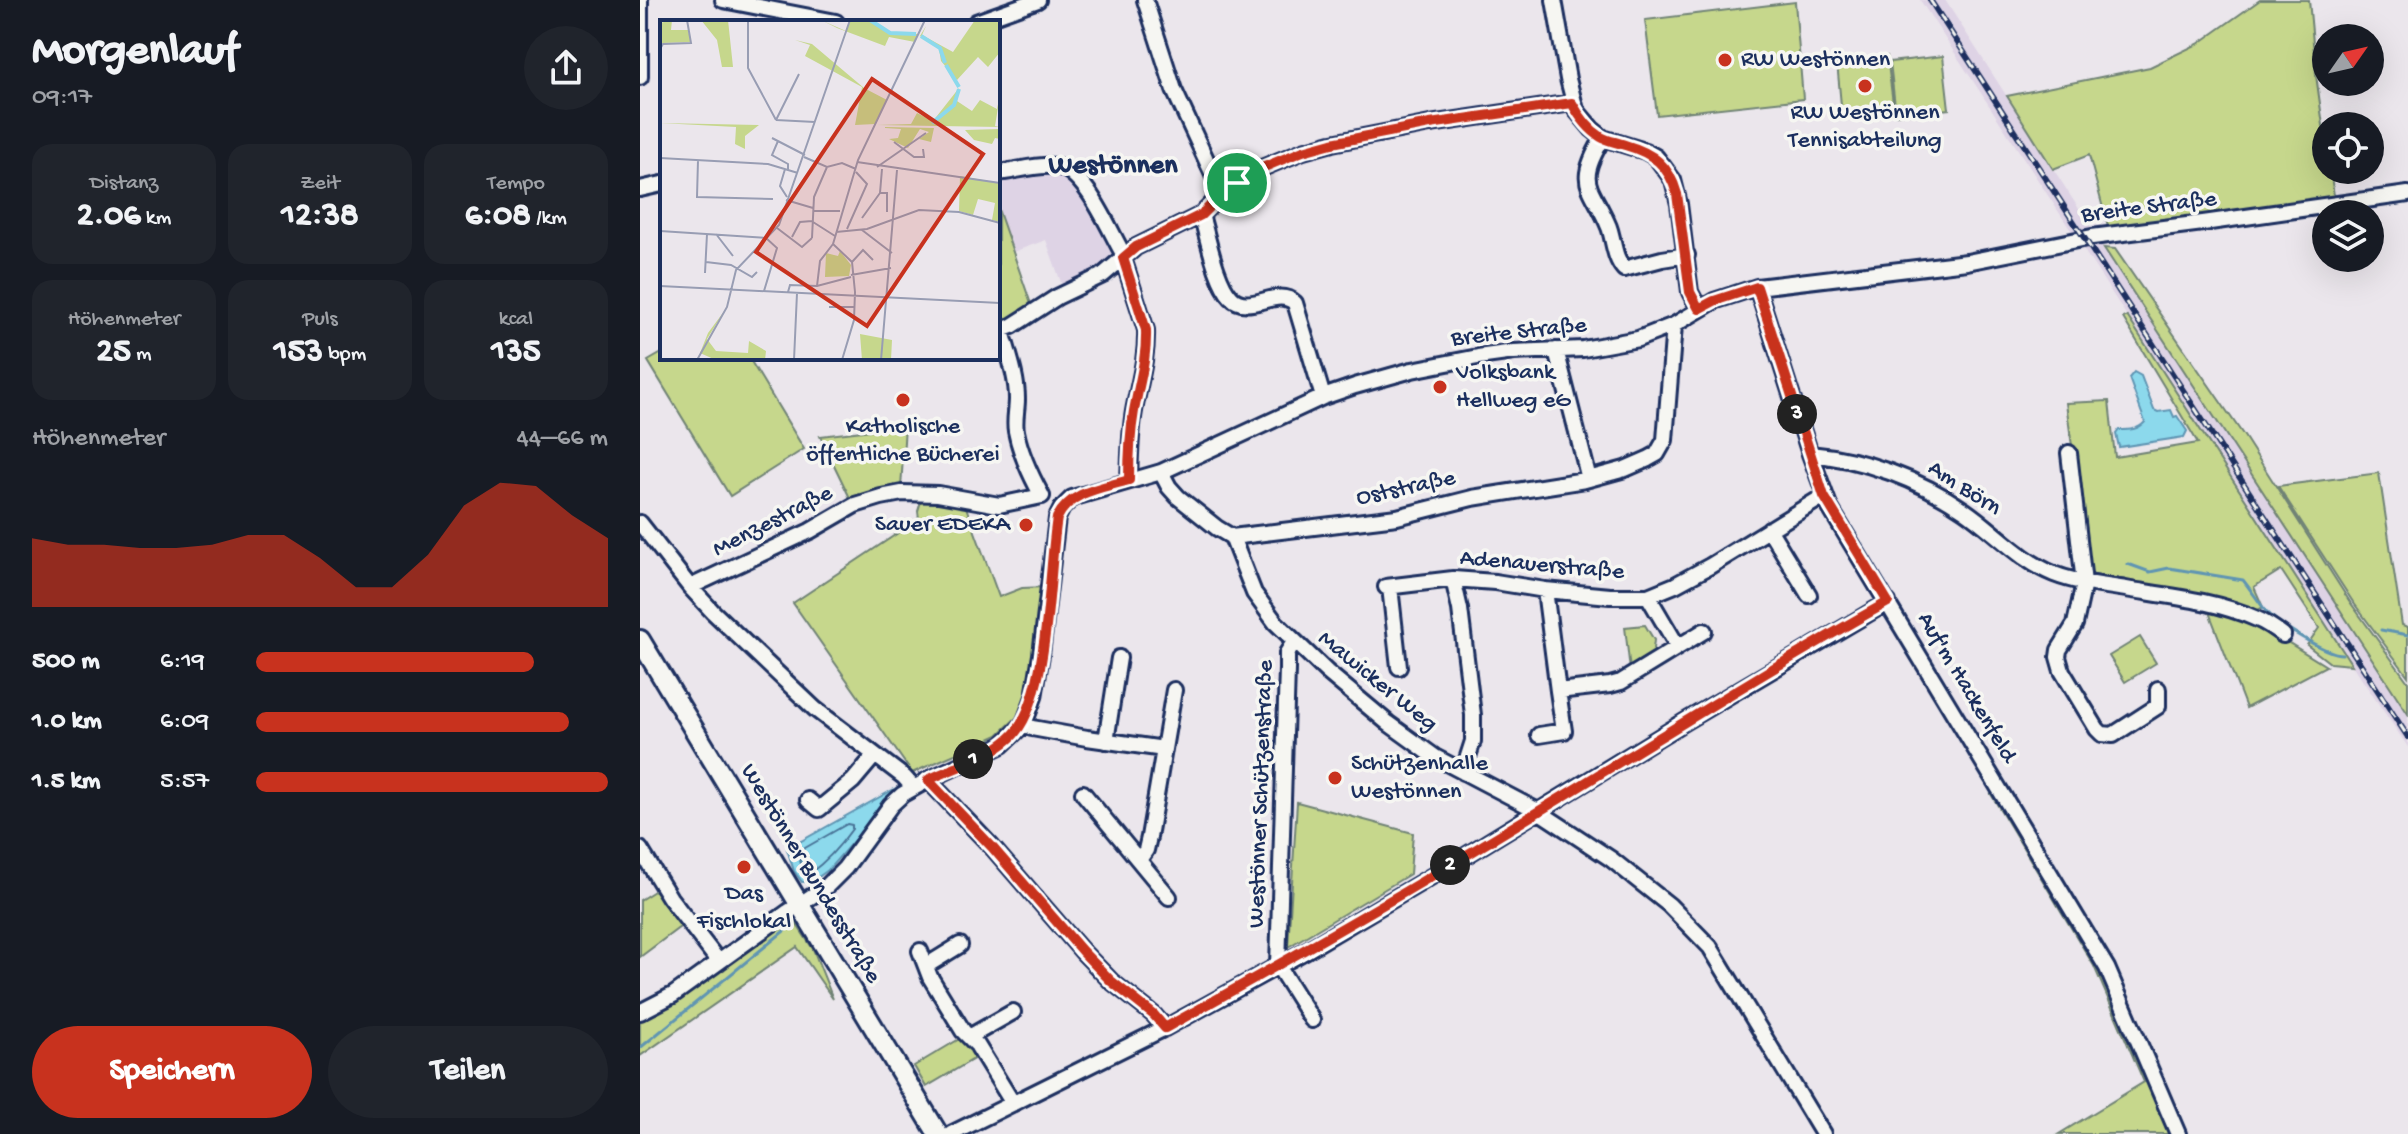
<!DOCTYPE html>
<html lang="de">
<meta charset="utf-8">
<style>
body{margin:0;font-family:"Gochi Hand",sans-serif;background:#20242c;color:#f1f3f6;height:100vh;display:flex;flex-direction:column;font-size:30px;white-space:nowrap}
*{box-sizing:border-box;margin:0}
p{font-size:26px;color:#9ea1a6}
.icon{flex:none;width:44px;height:44px;fill:none;stroke:currentColor;stroke-width:2;stroke-linecap:round;stroke-linejoin:round}
.map{position:relative;flex:1;overflow:hidden}
.drawer{display:flex;flex-direction:column;background:#171b24;width:640px}
.drawer>*{flex:none}
.needle{width:52px;rotate:56deg}
.fabs{position:absolute;left:1672px;top:24px;display:grid;gap:16px}
.fabs a{display:grid;place-items:center;width:72px;height:72px;border-radius:50%;background:#171b24;box-shadow:0 8px 32px #0002;font-size:40px}
.pin{position:absolute;display:grid;place-items:center;width:68px;height:68px;color:#fff;margin:-34px;border:4px solid #fff;border-radius:50%;box-shadow:0 2px 8px #0007}
.km{position:absolute;width:40px;height:40px;margin:-20px;border-radius:50%;background:#222;color:#fff;font-size:22px;line-height:40px;text-align:center}
.round{display:grid;place-items:center;flex:none;width:84px;height:84px;border-radius:42px;background:#20242c}
.summary{display:flex;align-items:center;justify-content:space-between;height:136px;padding:0 32px}
h1{font-size:44px;font-weight:700;line-height:60px}
.metrics{display:grid;grid-template-columns:repeat(3,1fr);gap:12px;height:136px;padding:8px 32px}
.metrics div{display:grid;align-content:center;border-radius:20px;background:#20242c;text-align:center}
.metrics b{font-size:34px;font-weight:700}
.metrics small{font-size:22px;font-weight:400}
.metrics p{font-size:22px}
.chart{height:224px;padding:16px 32px}
.chart p{display:flex;justify-content:space-between}
.chart svg{width:100%;height:144px;margin-top:8px;fill:#c8321e;opacity:.7}
.primary-button{display:flex;gap:16px;margin-top:auto;padding:16px 32px}
.primary-button a{flex:1;height:92px;border-radius:48px;background:#c8321e;color:#fff;font-size:32px;font-weight:700;line-height:92px;text-align:center}
.primary-button a+a{background:#20242c;color:#f1f3f6}
ul{padding:0 32px;list-style:none;font-size:26px}
li{display:grid;grid-template-columns:128px 96px 1fr;align-items:center;height:60px}
li i{height:20px;border-radius:10px;background:#c8321e}
main{display:flex;flex:1;min-height:0}
.map>svg:first-child{display:block}
</style>
<main>
<section class="drawer">
<div class="summary"><div><h1>Morgenlauf</h1><p>09:17</p></div><a class="round"><svg class="icon" aria-label="share" viewBox="0 0 24 24"><path d="M12 15V3M7 8l5-5 5 5M5 13v7h14v-7"/></svg></a></div>
<div class="metrics">
<div><p>Distanz</p><b>2.06<small> km</small></b></div>
<div><p>Zeit</p><b>12:38</b></div>
<div><p>Tempo</p><b>6:08<small> /km</small></b></div>
</div>
<div class="metrics">
<div><p>Höhenmeter</p><b>25<small> m</small></b></div>
<div><p>Puls</p><b>153<small> bpm</small></b></div>
<div><p>kcal</p><b>135</b></div>
</div>
<div class="chart"><p><span>Höhenmeter</span>44–66 m</p>
<svg viewBox="0 0 160 44" preserveAspectRatio="none"><path d="M0 44V23L10 25L20 25L30 26L40 26L50 25L60 22L70 22L80 29L90 38L100 38L110 28L120 13L130 6L140 7L150 16L160 23V44z"/></svg>
</div>
<ul>
<li><b>500 m</b>6:19<i style="width:79%"></i></li>
<li><b>1.0 km</b>6:09<i style="width:89%"></i></li>
<li><b>1.5 km</b>5:57<i style="width:100%"></i></li>
</ul>
<div class="primary-button"><a>Speichern</a><a>Teilen</a></div>
</section>
<div class="map">
<svg width="1768" height="1134" viewBox="0 0 1768 1134">
<rect width="100%" height="100%" fill="#ebe6ec"/>
<filter id="ink" filterUnits="userSpaceOnUse"><feTurbulence type="fractalNoise" baseFrequency=".0125" numOctaves="2"/><feDisplacementMap in="SourceGraphic" scale="16" xChannelSelector="R" yChannelSelector="G"/><feConvolveMatrix kernelMatrix="1 2 1 2 8 2 1 2 1" color-interpolation-filters="sRGB"/></filter>
<g filter="url(#ink)">
<!-- built -->
<path fill="#ded3e5" d="M1280,0H1305L1464,248L1768,714V747L1712,665L1487,316Z
M419,170L439,184L479,251L456,270L423,288L406,240L373,252L358,209V176Z"/>
<!-- green -->
<path fill="#c6d78c" stroke="#708375" stroke-width="2" d="M1620,0H1669L1676,75L1686,147V170H1690L1695,202L1469,231L1449,155L1413,169L1367,96L1510,67L1558,44Z
M1155,2L1163,99L1017,115L1005,20Z
M1247,56L1254,111L1202,116L1197,62Z
M1303,56L1309,109L1256,115L1250,62Z
M358,209L392,307L358,328Z
M1464,248L1475,249L1604,436L1710,602L1768,682V714Z
M1487,316L1712,665L1690,663L1667,645L1679,628L1641,570L1614,587L1623,607L1616,611L1476,578L1450,575L1426,403L1469,401L1475,457L1558,443L1483,318Z
M22,353V358H109L164,449L90,496L8,361Z
M265,426L261,488L211,500L180,436Z
M1739,473L1762,625L1768,627V676L1713,602L1638,486Z
M282,498L323,499L359,597L382,588L405,587L391,691L379,715L358,735L272,773L153,603L279,519L278,511Z
M1569,612L1612,620L1686,666L1606,708Z
M1005,625L1014,640L1013,649L1016,654L990,670L985,627Z
M1500,637L1516,663L1485,682L1469,656Z
M1359,789L1465,969L1534,1134H1419L1504,1082L1454,966L1351,794Z
M657,802L773,833L770,874L648,947Z
M19,888L44,924L0,957V900Z
M153,919L173,949L193,999L157,947L0,1056V1017Z
M321,1038L337,1057L286,1087L274,1066Z"/>
<!-- water -->
<path fill="#8cd9ec" stroke="#5f95b3" stroke-width="2" d="M1494,372L1501,376L1514,410L1518,412L1531,410L1534,417L1537,416L1547,431L1544,437L1479,447L1476,434L1479,430C1489,430 1498,430 1505,422L1489,378Z
M263,784L188,870L173,881L162,882L154,871L147,849Z"/>
<g fill="none" stroke-linecap="round" stroke-linejoin="round">
<!-- shore -->
<path stroke="#487397" stroke-width="2" d="M207,824L212,825V829C200,846 187,861 170,873L165,872L158,856V852Z"/>
<!-- stream -->
<path stroke="#5f95b3" stroke-width="3" d="M1488,564L1510,572L1529,568L1603,580C1611,590 1618,601 1626,611C1638,624 1685,654 1702,654
M1741,630L1768,635
M0,1048L149,927"/>
<!-- minor casing -->
<g stroke="#1b2f5e" stroke-width="20">
<path id="minor" d="M83,0L196,22
M505,0L534,90L582,194
M914,0L928,79L936,110L952,129L963,138L1005,151L1016,157L1033,180L1039,204L1050,292L1059,309
M336,22L398,0
M0,77V0
M963,138C934,186 952,185 969,227C974,241 974,258 984,269L1022,259L1047,255
M358,173C376,171 397,164 416,166C444,169 468,227 481,250
M0,189L22,184
M561,215C568,237 576,282 591,297C609,316 637,286 655,303L683,397
M483,258L506,330C507,359 499,383 494,411C490,434 490,457 489,480
M1117,287L1170,454L1190,508L1467,968L1538,1134
M358,331L372,326L417,297L463,275L496,247L561,215L582,194L617,170L663,151L692,143L790,124L932,103
M362,331C368,353 377,376 377,399C377,410 374,420 376,431C380,453 391,476 402,496
M916,350L949,479
M1429,453L1444,583L1435,624L1419,650L1418,657L1422,671L1457,729L1462,734L1473,735L1518,706V689
M1170,454C1224,459 1279,479 1324,510C1355,531 1379,560 1414,574C1437,583 1462,585 1486,589C1529,596 1577,601 1617,619C1627,623 1635,629 1643,635
M521,472L529,487L538,497L577,528L592,537L614,593L636,623L687,672L748,723L795,757L898,811L971,859L1029,905L1070,947L1183,1134
M0,523L50,587L73,612L175,709L264,777L273,787
M1129,529L1169,595
M592,537L757,517L832,498L945,480L985,469L1008,459L1017,454L1025,440L1034,325
M813,579L820,609L833,715V741L823,772
M50,587L170,531L215,505L241,497L262,493L298,494L359,505L402,496
M746,587L813,579L855,582L905,590L970,596H1008L1035,585L1070,566L1184,496
M750,587L759,667
M905,590L918,691
M1038,647L1064,631
M384,724L392,728L447,738L524,749L509,837L506,850L499,860
M899,735L924,731L918,691L970,685L981,682L1038,647L1008,596
M466,741L479,658
M524,749L534,690
M288,780L352,847L442,951L471,981L514,1015L525,1028
M443,793L529,897
M168,800L179,809L213,781L235,755
M0,849L30,898L79,962
M280,951L290,977L323,1031L337,1045L372,1102
M286,966L320,945
M638,966L647,669V653L654,642
M638,966L672,1020
M0,1012L33,995L148,912L187,886L205,868L251,805L263,794L288,780L362,745L384,724L394,697L401,655L417,518L422,508L432,498L521,472L683,397L715,386L772,370L838,357L874,352L943,349L998,339L1034,325L1074,301L1117,287L1327,262L1452,237L1563,223L1768,194
M329,1037L373,1012
M311,1134L525,1028L667,950L804,869L1044,722L1248,602"/>
</g>
<!-- major casing -->
<g stroke="#1b2f5e" stroke-width="24">
<path id="major" d="M0,640L298,1134"/>
</g>
<!-- minor -->
<use href="#minor" stroke="#f6f6f2" stroke-width="14"/>
<!-- major -->
<use href="#major" stroke="#f6f6f2" stroke-width="18"/>
<!-- rail casing -->
<g stroke="#1b2f5e" stroke-width="6">
<path id="rail" d="M1290,0L1768,737"/>
</g>
<!-- rail -->
<use href="#rail" stroke="#f6f6f2" stroke-width="3" stroke-dasharray="9" stroke-linecap="butt"/>
</g>
</g>
<g fill="none" stroke-linecap="round" stroke-linejoin="round" filter="url(#ink)">
<!-- route casing -->
<g stroke="#fff" stroke-width="16">
<path id="route" d="M932,103C939,116 948,129 961,137C968,141 977,142 985,145C1013,153 1029,165 1037,194L1050,292L1059,309L1074,301L1117,287L1184,496L1248,602C1098,686 953,780 805,868C713,923 619,976 525,1028L514,1015L471,981L442,951L352,847L288,780C315,767 348,758 370,738C410,703 408,571 417,518C430,491 462,488 489,480C489,457 490,434 494,411C499,383 507,359 506,330L483,258L496,247L561,215L582,194L617,170L663,151L692,143L790,124Z"/>
</g>
<!-- route -->
<use href="#route" stroke="#c8321e" stroke-width="10"/>
</g>
<!-- markers -->
<g fill="#c8321e" stroke="#f6f6f2" stroke-width="3">
<circle cx="1085" cy="60" r="8"/>
<circle cx="1225" cy="86" r="8"/>
<circle cx="800" cy="387" r="8"/>
<circle cx="263" cy="400" r="8"/>
<circle cx="386" cy="525" r="8"/>
<circle cx="695" cy="778" r="8"/>
<circle cx="104" cy="867" r="8"/>
</g>
<g text-anchor="middle" dominant-baseline="central" stroke-width="7" stroke-linejoin="round" paint-order="stroke">
<!-- poi labels -->
<g font-size="24" fill="#1b2f5e" stroke="#f6f6f2" text-anchor="start">
<text x="1101" y="60">RW Westönnen</text>
<text x="1225" y="113" text-anchor="middle">RW Westönnen<tspan x="1225" dy="28">Tennisabteilung</tspan></text>
<text x="816" y="373">Volksbank<tspan x="816" dy="28">Hellweg eG</tspan></text>
<text x="263" y="427" text-anchor="middle">Katholische<tspan x="263" dy="28">öffentliche Bücherei</tspan></text>
<text x="370" y="525" text-anchor="end">Sauer EDEKA</text>
<text x="711" y="764">Schützenhalle<tspan x="711" dy="28">Westönnen</tspan></text>
<text x="104" y="894" text-anchor="middle">Das<tspan x="104" dy="28">Fischlokal</tspan></text>
</g>
<!-- street labels -->
<g font-size="24" fill="#1b2f5e" stroke="#f6f6f2">
<text transform="translate(1509 208) rotate(-7)">Breite Straße</text>
<text transform="translate(879 333) rotate(-6)">Breite Straße</text>
<text transform="translate(766 489) rotate(-12)">Oststraße</text>
<text transform="translate(1324 489) rotate(33)">Am Börn</text>
<text transform="translate(133 522) rotate(-27)">Menzestraße</text>
<text transform="translate(902 566) rotate(5)">Adenauerstraße</text>
<text transform="translate(737 682) rotate(39)">Mawicker Weg</text>
<text transform="translate(1326 688) rotate(59)">Auf'm Hackenfeld</text>
<text transform="translate(622 794) rotate(-88)">Westönner Schützenstraße</text>
<text transform="translate(170 874) rotate(59)">Westönner Bundesstraße</text>
</g>
<!-- quarter labels -->
<g font-size="28" font-weight="bold" fill="#1b2f5e" stroke="#f6f6f2">
<text x="473" y="166">Westönnen</text>
</g>
</g>
<!-- overview -->
<g transform="translate(20 20)">
<rect width="340" height="340" fill="#ebe6ec"/>
<path d="M12,0L11,10H28L31,22L3,23L0,29V3ZM41,0H68L73,47H62L57,20ZM191,0H211L231,13L258,14L255,22L229,17L225,26L177,8L163,1L186,11ZM315,0H340V32L328,47L318,37L297,60L281,41L279,29L260,16L266,6L262,15L293,32ZM135,20L152,24L204,68L227,80L215,104L195,105L202,67L145,36L150,25ZM299,68L297,81L312,91L320,80L337,89L340,75L335,106L340,107L217,105L251,104L257,93L273,101ZM0,103L99,105L85,116V129L75,124L76,107ZM225,108V107L274,108L271,122L259,119L269,112L260,109L248,128L229,119L238,118L241,109ZM340,109V119L335,118L332,124L314,120L305,110ZM300,156L340,163V202L332,200L335,183L318,179L313,195L299,191ZM180,231L191,245L189,256L165,257L166,233L178,236ZM65,290L47,319L56,331L88,333L89,321L106,331L105,340H56L40,333L48,313ZM200,314L232,320L231,340H202Z" fill="#c6d78c"/>
<path fill="none" stroke="#8cd9ec" stroke-width="4" d="M210,0L230,13L256,14M261,16L280,28L285,43M286,45L299,67M272,103L294,85L299,69"/>
<path fill="none" stroke="#989db3" stroke-width="2" d="M88,0V48L116,100M0,29L3,24L31,23L27,0M116,100L139,54M116,100L155,102M112,118L145,135M118,121L112,135L128,144V150M234,122L254,137H264L263,129M144,137L167,147L182,143L196,149M0,138L108,144L138,153M38,140L37,177L113,179M197,142L340,163M217,147L266,113M125,149L120,166L127,177M220,173H227V192M126,180L153,188M154,191H180M202,198L220,173L222,149M153,202L175,216M117,208L142,227L152,218M187,209L207,164L196,152M202,210L232,233M0,211L106,218L117,228L104,271M176,212L207,209L259,190L299,192L340,203M56,214L73,236M132,217L140,202L152,201M152,218L154,177L167,147M173,224L198,140L265,0M173,224L192,242L195,272L194,300L182,340M46,242L71,245L92,257L97,252M192,242L203,230L213,240M45,253L47,214M191,255L231,248M0,266L340,283M157,266L160,241L173,224M128,272L130,265L157,266L191,257M169,287H195M37,340L67,287L76,250L119,205L190,0M134,340L137,273M221,340L237,150"/>
<path fill="#c8321e" fill-opacity="0.15" stroke="#c8321e" stroke-width="4" d="M212,59L323,134L207,306L96,232Z"/>
<rect width="340" height="340" fill="none" stroke="#1b2f5e" stroke-width="4"/>
</g>
</svg>
<div class="fabs">
<a><svg class="needle" viewBox="-14 -14 28 28"><path d="M0-13l5 13h-10z" fill="#e53935"/><path d="M0 13l5-13h-10z" fill="#9ea1a6"/></svg></a>
<a><svg class="icon" aria-label="locate" viewBox="0 0 24 24"><circle cx="12" cy="12" r="6"/><path d="M12 2v4M12 18v4M2 12h4M18 12h4"/></svg></a>
<a><svg class="icon" aria-label="layers" viewBox="0 0 24 24"><path d="M12 4l9 5-9 5-9-5zM3 14l9 5 9-5"/></svg></a>
</div>
<div class="pin" style="left:597px;top:183px;background:#1e9e55"><svg class="icon" aria-label="arrive" viewBox="0 0 24 24"><path d="M6 21V4h12l-3 4 3 4H6"/></svg></div>
<b class="km" style="left:333px;top:759px">1</b>
<b class="km" style="left:810px;top:865px">2</b>
<b class="km" style="left:1157px;top:414px">3</b>
</div>
</main>
